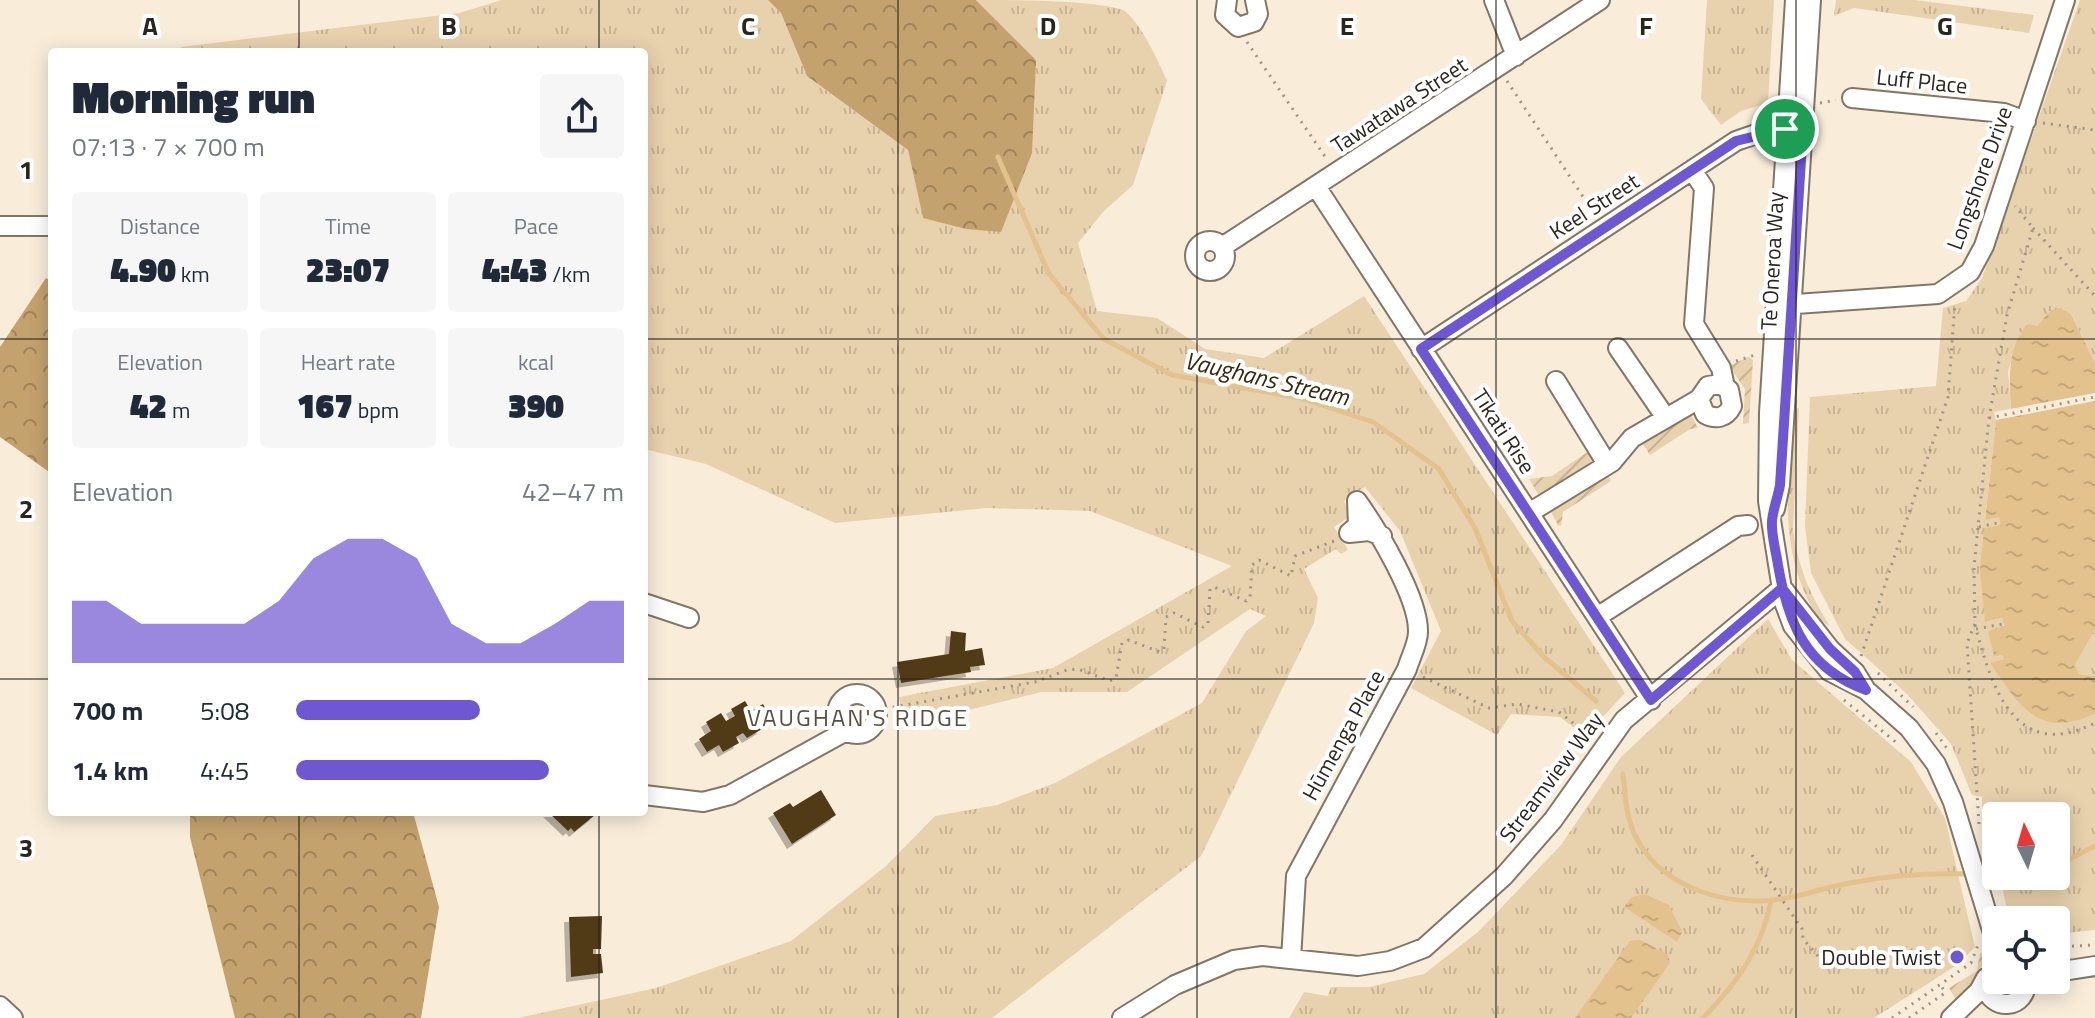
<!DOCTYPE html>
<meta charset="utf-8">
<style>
body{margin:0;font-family:"Titillium Web",sans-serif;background:#f6f6f7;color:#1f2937;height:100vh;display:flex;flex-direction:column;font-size:30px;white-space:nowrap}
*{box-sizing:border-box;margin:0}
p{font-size:26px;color:#747a83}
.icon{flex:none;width:44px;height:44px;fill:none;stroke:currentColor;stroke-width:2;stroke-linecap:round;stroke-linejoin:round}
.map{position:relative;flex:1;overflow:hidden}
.panel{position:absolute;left:48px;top:48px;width:600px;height:768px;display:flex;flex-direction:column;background:#fff;border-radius:8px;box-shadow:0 4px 20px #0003}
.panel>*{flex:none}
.needle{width:52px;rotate:355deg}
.controls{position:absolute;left:1982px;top:802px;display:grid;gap:16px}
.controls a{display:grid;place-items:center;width:88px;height:88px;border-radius:8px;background:#fff;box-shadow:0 4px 20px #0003;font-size:40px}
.pin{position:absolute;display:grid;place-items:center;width:68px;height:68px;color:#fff;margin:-34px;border:4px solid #fff;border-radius:50%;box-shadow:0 2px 8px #0007}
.round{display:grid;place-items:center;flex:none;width:84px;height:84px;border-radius:8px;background:#f6f6f7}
.overview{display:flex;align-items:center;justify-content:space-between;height:136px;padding:0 24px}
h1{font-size:44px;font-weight:800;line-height:60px}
.figures{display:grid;grid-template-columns:repeat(3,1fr);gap:12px;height:136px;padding:8px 24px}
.figures div{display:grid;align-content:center;border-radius:8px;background:#f6f6f7;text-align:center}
.figures b{font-size:34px;font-weight:800}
.figures small{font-size:22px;font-weight:400}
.figures p{font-size:22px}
.chart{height:224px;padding:16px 24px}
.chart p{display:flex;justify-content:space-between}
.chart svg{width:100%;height:144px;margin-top:8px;fill:#6f57d1;opacity:.7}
ul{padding:0 24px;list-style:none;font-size:26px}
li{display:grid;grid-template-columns:128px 96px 1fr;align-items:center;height:60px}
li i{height:20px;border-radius:10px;background:#6f57d1}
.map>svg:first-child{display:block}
</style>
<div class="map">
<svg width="2095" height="1018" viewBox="0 0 2095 1018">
<defs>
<pattern id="grass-tufts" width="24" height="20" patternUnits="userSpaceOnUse" patternTransform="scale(2)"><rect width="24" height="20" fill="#e8d1ad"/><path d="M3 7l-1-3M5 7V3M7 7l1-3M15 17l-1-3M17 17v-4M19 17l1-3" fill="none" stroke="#c7b394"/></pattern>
<pattern id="forest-crowns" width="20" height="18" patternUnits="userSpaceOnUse" patternTransform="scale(2)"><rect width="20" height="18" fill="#c4a26e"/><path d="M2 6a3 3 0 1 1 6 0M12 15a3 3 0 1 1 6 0" fill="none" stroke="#9f845a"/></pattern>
<pattern id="garden-furrows" width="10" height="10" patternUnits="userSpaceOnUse" patternTransform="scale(2)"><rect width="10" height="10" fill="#e8d1ad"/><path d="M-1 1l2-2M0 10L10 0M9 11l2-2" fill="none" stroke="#c7b394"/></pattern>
<pattern id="water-ripples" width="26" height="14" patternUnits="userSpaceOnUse" patternTransform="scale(2)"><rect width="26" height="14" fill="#e4c28d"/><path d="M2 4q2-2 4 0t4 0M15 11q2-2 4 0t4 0" fill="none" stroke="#c4a779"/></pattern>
<filter id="shadow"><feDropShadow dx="-5" dy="5" stdDeviation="0" flood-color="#0004"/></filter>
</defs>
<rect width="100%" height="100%" fill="#f9edda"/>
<!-- grass -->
<path fill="url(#grass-tufts)" d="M502,0H768L781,13L807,76L908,150L923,218L1036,60L976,0C1010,0 1101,0 1125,11C1143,27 1157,59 1167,81L1133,185L1103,212L1078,243L1097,311L1157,318L1205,349L1264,358L1364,296L1625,693L1585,736L1560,717L1511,714L1497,735L1411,688L1441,631L1400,531L1365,487L1344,501L1351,516L1334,527L1348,550L1341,554L1336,549L1304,569L1318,598L1314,623L1201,856L992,1018H518L656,988L791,941L886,866L935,816L997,805L1055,783L1202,703L1246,631L1266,616L1250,609L1127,692H1041L904,726L899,697L1053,668L1232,566L1090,511L987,508L835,523L706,464L644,449V52H182L181,47L459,13Z
M1707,0H1774L1768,103L1741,111L1721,125L1701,99Z
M1836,0H1915L2034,15L2029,33L1854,8L1834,16Z
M2080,0H2095V363L2071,314L2050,311L2037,326L2021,332L2008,371L2011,410L1997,414L1985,519L1999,517L2000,526L1985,622L2003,618L2004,659L1991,664C2022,709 2035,737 2095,714V930L2056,934V920H2009L2000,876H2056V816H1996V863L1982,824V797L1972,795L1951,744L1907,694L1845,639L1811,573L1805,526L1810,397L1936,386L1943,308L1966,301L1982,278Z
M1799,408L1793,529C1798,567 1810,595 1830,626C1818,621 1813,610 1807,598C1778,536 1789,476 1794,409Z
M1768,619L1792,660L1911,762L1945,818L1975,947L1957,965L1874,1018H1289L1304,992L1328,996L1331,987H1369L1424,974L1478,932L1561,845L1621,757Z
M2095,630V676L2079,674L2075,665Z"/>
<!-- forest -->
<path fill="url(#forest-crowns)" d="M768,0H976L1036,60L1032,153L1001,232L966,229L923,218L908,150L807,76L781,13Z
M46,278L52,281V474L0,437V347Z
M190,812H413L439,907L421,1018H235L190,837Z"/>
<!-- garden -->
<path fill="url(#garden-furrows)" d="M1748,357L1753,360L1749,423L1743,424L1745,389L1729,366Z
M1691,415L1698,428L1690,429L1650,455L1643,444Z
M1592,449L1601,462L1542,500L1529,479L1552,476Z
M1608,475L1611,481L1563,512L1561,526L1558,525L1551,512Z
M1984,952L1980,978L1957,1001L1949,988L1977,971L1980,953Z"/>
<!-- water -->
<path fill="url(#water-ripples)" d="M2060,308L2071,314L2095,363V630L2075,665L2079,674L2095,676V714C2037,739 2020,707 1990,663L2004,659L2002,655L1994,656L1988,631L2004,626L2002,618L1985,622L1980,569L1984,529L2000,525L1999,517L1985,520L1997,413L2011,410C2009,382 2007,345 2028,324L2037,326L2050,311Z
M1645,894L1669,905L1682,932L1677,942L1624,907L1632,897Z
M1641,940L1668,955L1670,963L1631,1018H1575L1630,941Z"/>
<!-- pier -->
<path fill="#f9edda" d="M2095,393V401L1996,420L1994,412Z"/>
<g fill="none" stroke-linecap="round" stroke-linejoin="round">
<!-- stream -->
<path stroke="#e4c28d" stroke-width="5" d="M998,157L1049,274L1104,339L1172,375L1300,398L1373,422L1439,469L1475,528L1512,621L1544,657L1596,701
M1623,774C1625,789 1625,807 1630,822C1648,881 1715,906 1773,900C1799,898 1824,887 1850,883C1890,875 1930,873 1971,874
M2056,866L2095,846
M1981,874H1996
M1703,1018C1737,983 1762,949 1771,900"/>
</g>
<!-- building -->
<path fill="#513b13" filter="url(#shadow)" d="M951,631L966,633L965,651L982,648L985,665L970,667L971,672L901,683L897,662L949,654Z
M745,701L751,711L763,704L769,715L757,721L762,729L747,738L743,733L736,737L739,743L723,752L719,745L707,752L699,739L711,731L706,722L721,713L726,721L735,716L731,709Z
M821,790L836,815L792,844L773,813L790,803L793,807Z
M548,812H593L595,815L574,832L571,828L568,831Z
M602,916L601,949H593V954H601L603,973L571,977L569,917Z"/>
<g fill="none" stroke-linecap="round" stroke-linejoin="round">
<!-- minor casing -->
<g stroke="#827766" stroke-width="22">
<path id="minor" d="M1227,0L1225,15L1238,27L1254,22L1258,14L1255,0
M1494,0L1516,56
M1795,0L1769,413L1768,501L1784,602L1793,626L1829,671L1866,690
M1852,98L2004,113L2026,121
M1692,170L1704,188L1694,324L1721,368L1725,387
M1317,188L1651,700
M0,226H52
M1195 256a15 15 0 1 1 30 0a15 15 0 1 1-30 0Z
M1222,247L1600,0
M1782,305L1938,294L1970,272L1984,246L2065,0
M1618,348L1666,418
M1421,349L1736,141L1759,133L1794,129
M1556,381L1607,464
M1775,509L1780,485L1811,0
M1529,513L1612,462L1632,438L1699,399L1708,386L1720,384L1729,390L1732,406C1726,418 1716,420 1705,414L1699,399
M1784,590L1830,649L1855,672L1866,690L1909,728L1936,764L1953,802L1996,943
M644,603L689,618
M1597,617L1738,526L1748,525
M837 714a20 20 0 1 1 40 0a20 20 0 1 1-40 0Z
M644,795L703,802L730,795L846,731
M1291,959L1296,876L1407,669C1410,658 1418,644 1418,632C1419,598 1377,529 1357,501L1358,525L1349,533L1369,531L1382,536
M1996,967L1985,985C1991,1013 2028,1009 2026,980
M2056,972L2095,966
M0,1006L13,1018
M1122,1018L1175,985L1234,960L1262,956L1358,966L1390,961L1424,948L1504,876L1553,820L1624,720L1782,588
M1951,1018L1979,991L1986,978"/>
</g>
<!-- path -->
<path stroke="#9d9486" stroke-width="3" stroke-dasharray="2 6" stroke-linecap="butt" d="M1247,42L1326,158
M1507,81L1595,215
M1820,103L1836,100
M2043,123L2095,130
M2033,228L2095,296
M1736,361L1755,355
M1989,418L2095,397
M1979,527L1997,523
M1975,625C1991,684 2013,764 2095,723
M1976,629L2003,624
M1861,656L1948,397L1955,303
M1878,673L1913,707
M1423,677L1489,708L1517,704L1559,712L1591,737
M1844,700L1897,743
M877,710L1035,682L1067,670L1078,669L1110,681L1116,678L1122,643L1129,640L1160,652L1164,649L1166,617L1174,613L1203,627L1208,624L1210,589L1214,587L1246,601L1250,598L1252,565L1259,560L1291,576L1295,556L1334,541
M1936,733L1948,750
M1979,824L1967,643L1975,624L1974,567L1989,418L2007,315L2033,228L2015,206
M1752,855L1802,929L1803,939L1818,956
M2056,947L2095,945
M1892,1018L1971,963L1978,945
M1909,1018L1945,993L1941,985"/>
<!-- minor -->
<use href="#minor" stroke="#fff" stroke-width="18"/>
</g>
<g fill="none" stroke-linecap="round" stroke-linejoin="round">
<!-- route casing -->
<g stroke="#fff" stroke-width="16">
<path id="route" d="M1785,129L1736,141L1421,349L1651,700L1782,588L1830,649L1855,672L1866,690C1806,668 1788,624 1778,565C1776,551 1771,535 1772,521C1773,509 1778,497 1780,485L1803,129H1785"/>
</g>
<!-- route -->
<use href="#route" stroke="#6f57d1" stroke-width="10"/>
</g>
<!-- grid -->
<path fill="none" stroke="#2a251e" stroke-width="2" stroke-opacity="0.55" d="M299,0V52M599,0V52M898,0V1018M1197,0V1018M1496,0V1018M1796,0V1018M0,339H52M644,339H2095M0,679H52M644,679H2095M299,812V1018M599,812V1018"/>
<!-- markers -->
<circle fill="#6f57d1" stroke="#fff" stroke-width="3" cx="1957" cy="957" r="8"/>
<g text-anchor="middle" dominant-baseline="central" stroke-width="8" stroke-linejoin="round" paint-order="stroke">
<!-- street labels -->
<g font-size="22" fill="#2a251e" stroke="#fff">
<text transform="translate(1922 81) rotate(6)">Luff Place</text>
<text transform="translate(1399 105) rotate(-33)">Tawatawa Street</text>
<text transform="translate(1979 178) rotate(-70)">Longshore Drive</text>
<text transform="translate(1594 206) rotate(-33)">Keel Street</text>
<text transform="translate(1772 261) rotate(-87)">Te Oneroa Way</text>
<text transform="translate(1504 431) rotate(57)">Tīkati Rise</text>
<text transform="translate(1343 735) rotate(-61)">Hūmenga Place</text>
<text transform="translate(1551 777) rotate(-53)">Streamview Way</text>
</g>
<!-- poi labels -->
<g font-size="22" fill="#2a251e" stroke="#fff" text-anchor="end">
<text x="1941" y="957">Double Twist</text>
</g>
<!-- water labels -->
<g font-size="24" font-style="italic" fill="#36270f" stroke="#fff">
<text transform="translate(1267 378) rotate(13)">Vaughans Stream</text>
</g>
<!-- neighbourhood labels -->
<g font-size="24" letter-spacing="2" fill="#594e3f" stroke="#fff">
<text x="858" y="717">VAUGHAN'S RIDGE</text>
</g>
</g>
<g font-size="26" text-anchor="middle" font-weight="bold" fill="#2a251e" stroke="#fff" stroke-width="8" stroke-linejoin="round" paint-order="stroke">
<text x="150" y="35">A</text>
<text x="449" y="35">B</text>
<text x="748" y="35">C</text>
<text x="1048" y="35">D</text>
<text x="1347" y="35">E</text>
<text x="1646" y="35">F</text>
<text x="1945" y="35">G</text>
<text x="26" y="179">1</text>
<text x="26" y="518">2</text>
<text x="26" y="857">3</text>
</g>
</svg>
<div class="controls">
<a><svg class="needle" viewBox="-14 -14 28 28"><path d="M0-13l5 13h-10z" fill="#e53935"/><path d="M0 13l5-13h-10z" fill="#747a83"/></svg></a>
<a><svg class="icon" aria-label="locate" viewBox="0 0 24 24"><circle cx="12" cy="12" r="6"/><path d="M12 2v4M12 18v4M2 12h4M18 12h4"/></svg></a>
</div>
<div class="pin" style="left:1785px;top:129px;background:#1e9e55"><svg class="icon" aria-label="arrive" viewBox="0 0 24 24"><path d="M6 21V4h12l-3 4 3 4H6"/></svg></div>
<section class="panel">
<div class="overview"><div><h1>Morning run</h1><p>07:13 · 7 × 700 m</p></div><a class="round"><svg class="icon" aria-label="share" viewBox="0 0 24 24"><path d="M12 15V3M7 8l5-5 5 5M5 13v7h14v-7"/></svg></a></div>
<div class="figures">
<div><p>Distance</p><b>4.90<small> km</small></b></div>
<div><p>Time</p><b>23:07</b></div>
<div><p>Pace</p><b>4:43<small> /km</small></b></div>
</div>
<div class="figures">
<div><p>Elevation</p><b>42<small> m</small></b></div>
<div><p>Heart rate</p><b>167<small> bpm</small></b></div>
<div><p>kcal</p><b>390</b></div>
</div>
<div class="chart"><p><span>Elevation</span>42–47 m</p>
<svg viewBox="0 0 160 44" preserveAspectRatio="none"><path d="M0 44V25L10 25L20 32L30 32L40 32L50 32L60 25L70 12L80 6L90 6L100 12L110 32L120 38L130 38L140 32L150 25L160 25V44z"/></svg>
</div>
<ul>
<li><b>700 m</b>5:08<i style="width:56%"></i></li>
<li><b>1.4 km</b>4:45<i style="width:77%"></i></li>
</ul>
</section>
</div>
